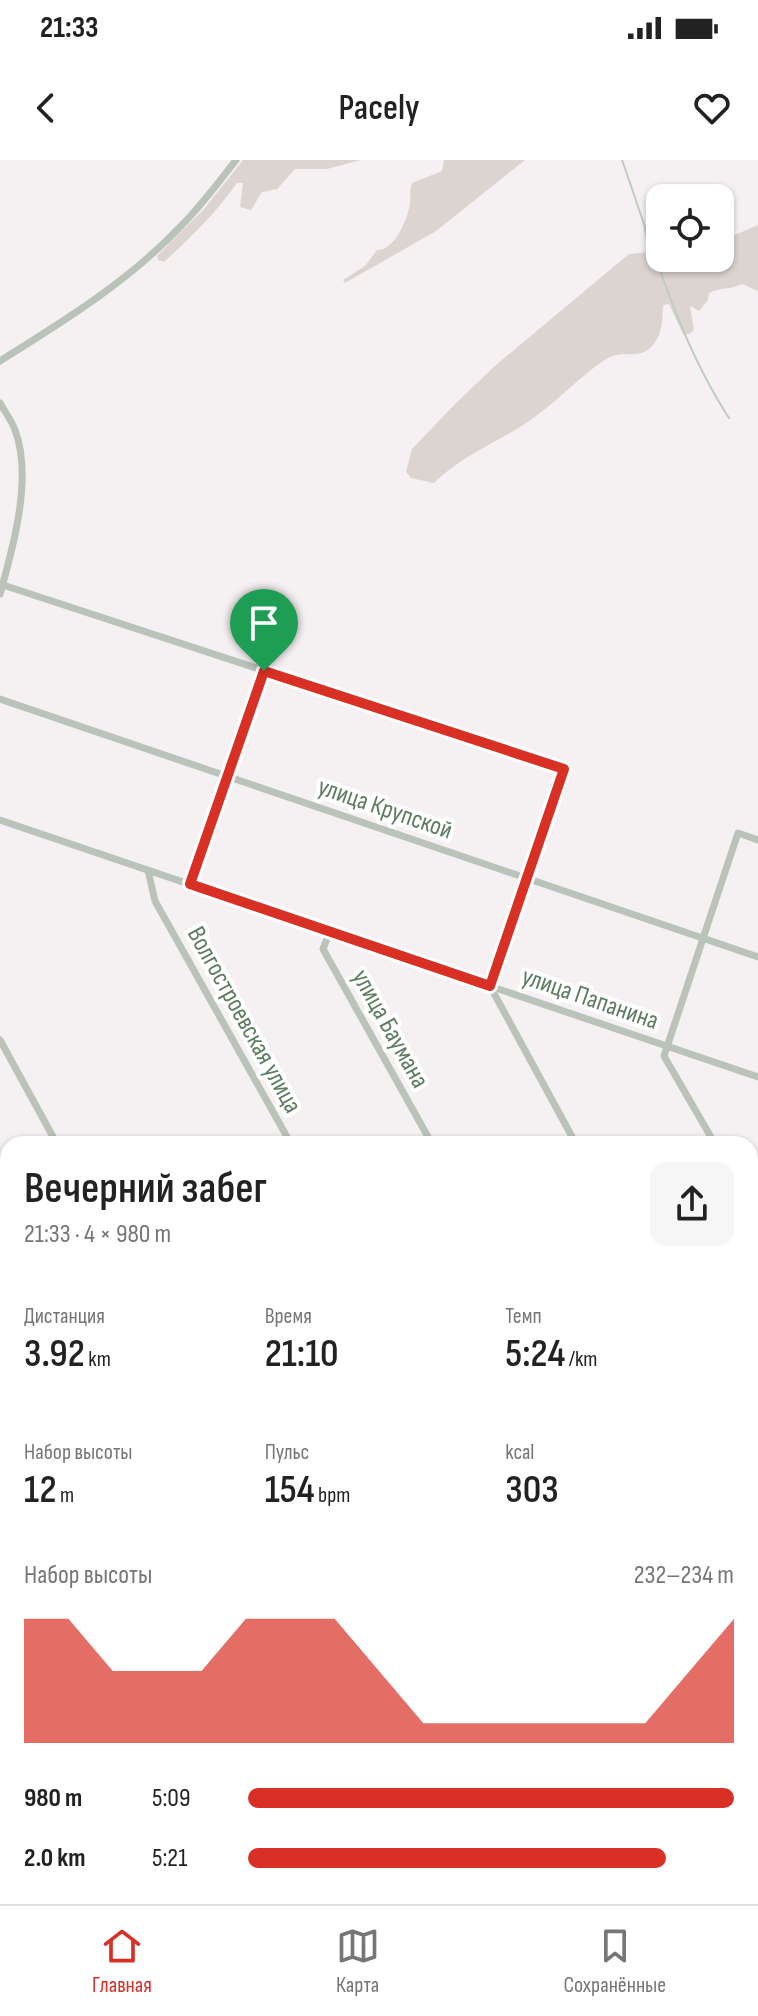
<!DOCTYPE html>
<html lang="ru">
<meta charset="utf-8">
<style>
body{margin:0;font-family:"Sofia Sans Condensed",sans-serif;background:#f6f6f6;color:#222;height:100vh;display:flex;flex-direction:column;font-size:30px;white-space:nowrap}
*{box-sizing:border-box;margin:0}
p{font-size:26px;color:#767676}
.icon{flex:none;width:44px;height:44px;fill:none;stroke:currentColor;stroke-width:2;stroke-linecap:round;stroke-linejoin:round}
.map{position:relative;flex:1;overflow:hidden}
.sheet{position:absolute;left:0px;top:976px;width:758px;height:768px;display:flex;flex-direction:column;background:#fff;border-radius:24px 24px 0 0;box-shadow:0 2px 6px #0004}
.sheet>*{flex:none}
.buttons{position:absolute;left:646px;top:24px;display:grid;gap:16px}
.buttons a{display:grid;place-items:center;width:88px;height:88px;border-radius:16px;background:#fff;box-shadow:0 2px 6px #0004;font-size:40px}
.pin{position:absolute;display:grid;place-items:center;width:68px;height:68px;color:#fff;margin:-82px -34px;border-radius:50% 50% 50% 0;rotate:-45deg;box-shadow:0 0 8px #0007}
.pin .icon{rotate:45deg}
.round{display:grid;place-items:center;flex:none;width:84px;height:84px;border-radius:16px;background:#f6f6f6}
.head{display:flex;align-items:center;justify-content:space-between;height:136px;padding:0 24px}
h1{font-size:44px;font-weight:600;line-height:60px}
.stats{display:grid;grid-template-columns:repeat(3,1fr);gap:12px;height:136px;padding:8px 24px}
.stats div{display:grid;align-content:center}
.stats b{font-size:40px;font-weight:600}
.stats small{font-size:22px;font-weight:400}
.stats p{font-size:22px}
.chart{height:224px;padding:16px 24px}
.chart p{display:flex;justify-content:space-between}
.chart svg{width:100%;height:144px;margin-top:8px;fill:#d93025;opacity:.7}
ul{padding:0 24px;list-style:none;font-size:26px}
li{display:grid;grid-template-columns:128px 96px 1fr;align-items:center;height:60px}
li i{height:20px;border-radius:10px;background:#d93025}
.status{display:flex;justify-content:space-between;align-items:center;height:56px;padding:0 40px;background:#fff;direction:ltr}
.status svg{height:22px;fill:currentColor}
header{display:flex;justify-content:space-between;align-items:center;height:104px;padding:0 24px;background:#fff;font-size:36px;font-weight:600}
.tabs{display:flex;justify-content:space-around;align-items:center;height:112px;border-top:2px solid #e0e0e0;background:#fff;font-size:22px;color:#767676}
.tabs a{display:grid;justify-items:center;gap:4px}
.tabs .current{color:#d93025}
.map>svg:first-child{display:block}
</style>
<div class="status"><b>21:33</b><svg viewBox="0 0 49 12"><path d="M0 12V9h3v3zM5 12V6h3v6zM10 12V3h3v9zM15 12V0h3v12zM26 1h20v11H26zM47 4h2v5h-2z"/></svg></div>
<header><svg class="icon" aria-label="back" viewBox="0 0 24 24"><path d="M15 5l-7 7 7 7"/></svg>Pacely<svg class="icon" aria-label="heart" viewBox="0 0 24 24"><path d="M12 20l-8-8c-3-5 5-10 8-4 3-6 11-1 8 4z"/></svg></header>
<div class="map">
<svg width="758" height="1744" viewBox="0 0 758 1744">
<rect width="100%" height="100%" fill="#f5f0f2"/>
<!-- green -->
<path fill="#dcd4d1" d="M243,0H361L327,9H295L277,29L262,32L251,50L240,47L243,23H237C216,53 191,77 164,102L158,100L157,96L204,49Z
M444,0H525L436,71L345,123L343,120L365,106L377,90C394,91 408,59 410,43C411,35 409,31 412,23L442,11Z
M758,65V131L742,124C731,130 720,127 709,133L708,140L699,151L690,146L694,170L689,174H683L669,144L663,145C662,160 663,173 653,185C640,201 623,189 608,198C582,214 561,238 536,256C503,281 464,293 434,323L411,318L406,312L412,289L456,243L496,205L629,94L649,92L643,68L649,67L663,105L671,106L672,101L669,98H720V74L735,75Z"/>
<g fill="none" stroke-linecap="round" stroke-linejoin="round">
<!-- stream -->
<path stroke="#bfcdbd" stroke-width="2" d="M622,0C653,87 678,180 729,258"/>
<!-- minor -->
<path stroke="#bac3ba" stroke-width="7" d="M0,201C64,161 129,121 181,66C201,46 218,23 236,0
M0,243C5,252 12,261 15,270C33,317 13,388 0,434
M3,425L564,609L490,826L576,984
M0,539L758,797
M0,660L758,917
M148,710L155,741L291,984
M190,724L264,511
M330,771L323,789L432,984
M0,880L57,984
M715,984L664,896L738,673L758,680
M750,1046L758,1059
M750,1078L758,1074
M0,1093L8,1107
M750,1301L758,1315
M0,1345L8,1360
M0,1408L8,1404
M750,1468L758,1464
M750,1549L758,1563
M0,1601L8,1616
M750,1628L758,1604
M750,1723L758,1726
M0,1724L8,1727
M34,1736L57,1744
M73,1736L77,1744
M222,1736L227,1744
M357,1736L362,1744
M712,1744L715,1736"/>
</g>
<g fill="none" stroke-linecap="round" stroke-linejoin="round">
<!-- route casing -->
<g stroke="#fff" stroke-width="16">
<path id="route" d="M264,511L564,609L490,826L190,724Z"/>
</g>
<!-- route -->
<use href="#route" stroke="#d93025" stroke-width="10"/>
</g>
<g text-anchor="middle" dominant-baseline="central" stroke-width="8" stroke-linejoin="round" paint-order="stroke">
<!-- street labels -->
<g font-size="26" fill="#5d7d5f" stroke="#fff">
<text transform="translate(385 649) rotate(19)">улица Крупской</text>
<text transform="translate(590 839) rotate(19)">улица Папанина</text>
<text transform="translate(244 860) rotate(61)">Волгостроевская улица</text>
<text transform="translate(390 869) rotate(61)">улица Баумана</text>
</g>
</g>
</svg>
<div class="buttons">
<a><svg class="icon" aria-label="locate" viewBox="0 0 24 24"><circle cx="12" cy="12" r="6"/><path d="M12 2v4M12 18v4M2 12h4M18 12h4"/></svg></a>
</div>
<div class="pin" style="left:264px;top:511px;background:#1e9e55"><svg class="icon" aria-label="arrive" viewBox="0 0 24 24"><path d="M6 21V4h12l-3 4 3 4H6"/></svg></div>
<section class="sheet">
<div class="head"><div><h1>Вечерний забег</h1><p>21:33 · 4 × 980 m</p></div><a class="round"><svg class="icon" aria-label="share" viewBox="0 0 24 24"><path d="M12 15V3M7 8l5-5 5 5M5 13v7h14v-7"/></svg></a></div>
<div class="stats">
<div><p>Дистанция</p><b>3.92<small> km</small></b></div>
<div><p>Время</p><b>21:10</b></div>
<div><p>Темп</p><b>5:24<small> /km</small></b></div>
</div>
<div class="stats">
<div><p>Набор высоты</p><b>12<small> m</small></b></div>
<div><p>Пульс</p><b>154<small> bpm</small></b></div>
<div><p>kcal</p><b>303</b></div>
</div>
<div class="chart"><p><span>Набор высоты</span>232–234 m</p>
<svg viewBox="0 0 160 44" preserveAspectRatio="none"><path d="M0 44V6L10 6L20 22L30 22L40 22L50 6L60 6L70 6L80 22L90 38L100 38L110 38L120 38L130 38L140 38L150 22L160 6V44z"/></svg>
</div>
<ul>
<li><b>980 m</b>5:09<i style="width:100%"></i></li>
<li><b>2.0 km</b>5:21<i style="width:86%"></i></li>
</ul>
</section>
</div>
<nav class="tabs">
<a class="current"><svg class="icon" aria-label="home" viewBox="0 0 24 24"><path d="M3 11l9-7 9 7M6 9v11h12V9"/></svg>Главная</a>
<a><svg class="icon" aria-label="map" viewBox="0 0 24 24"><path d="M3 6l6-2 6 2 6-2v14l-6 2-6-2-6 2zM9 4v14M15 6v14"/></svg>Карта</a>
<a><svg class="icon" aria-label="saved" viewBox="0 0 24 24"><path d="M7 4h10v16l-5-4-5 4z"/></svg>Сохранённые</a>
</nav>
